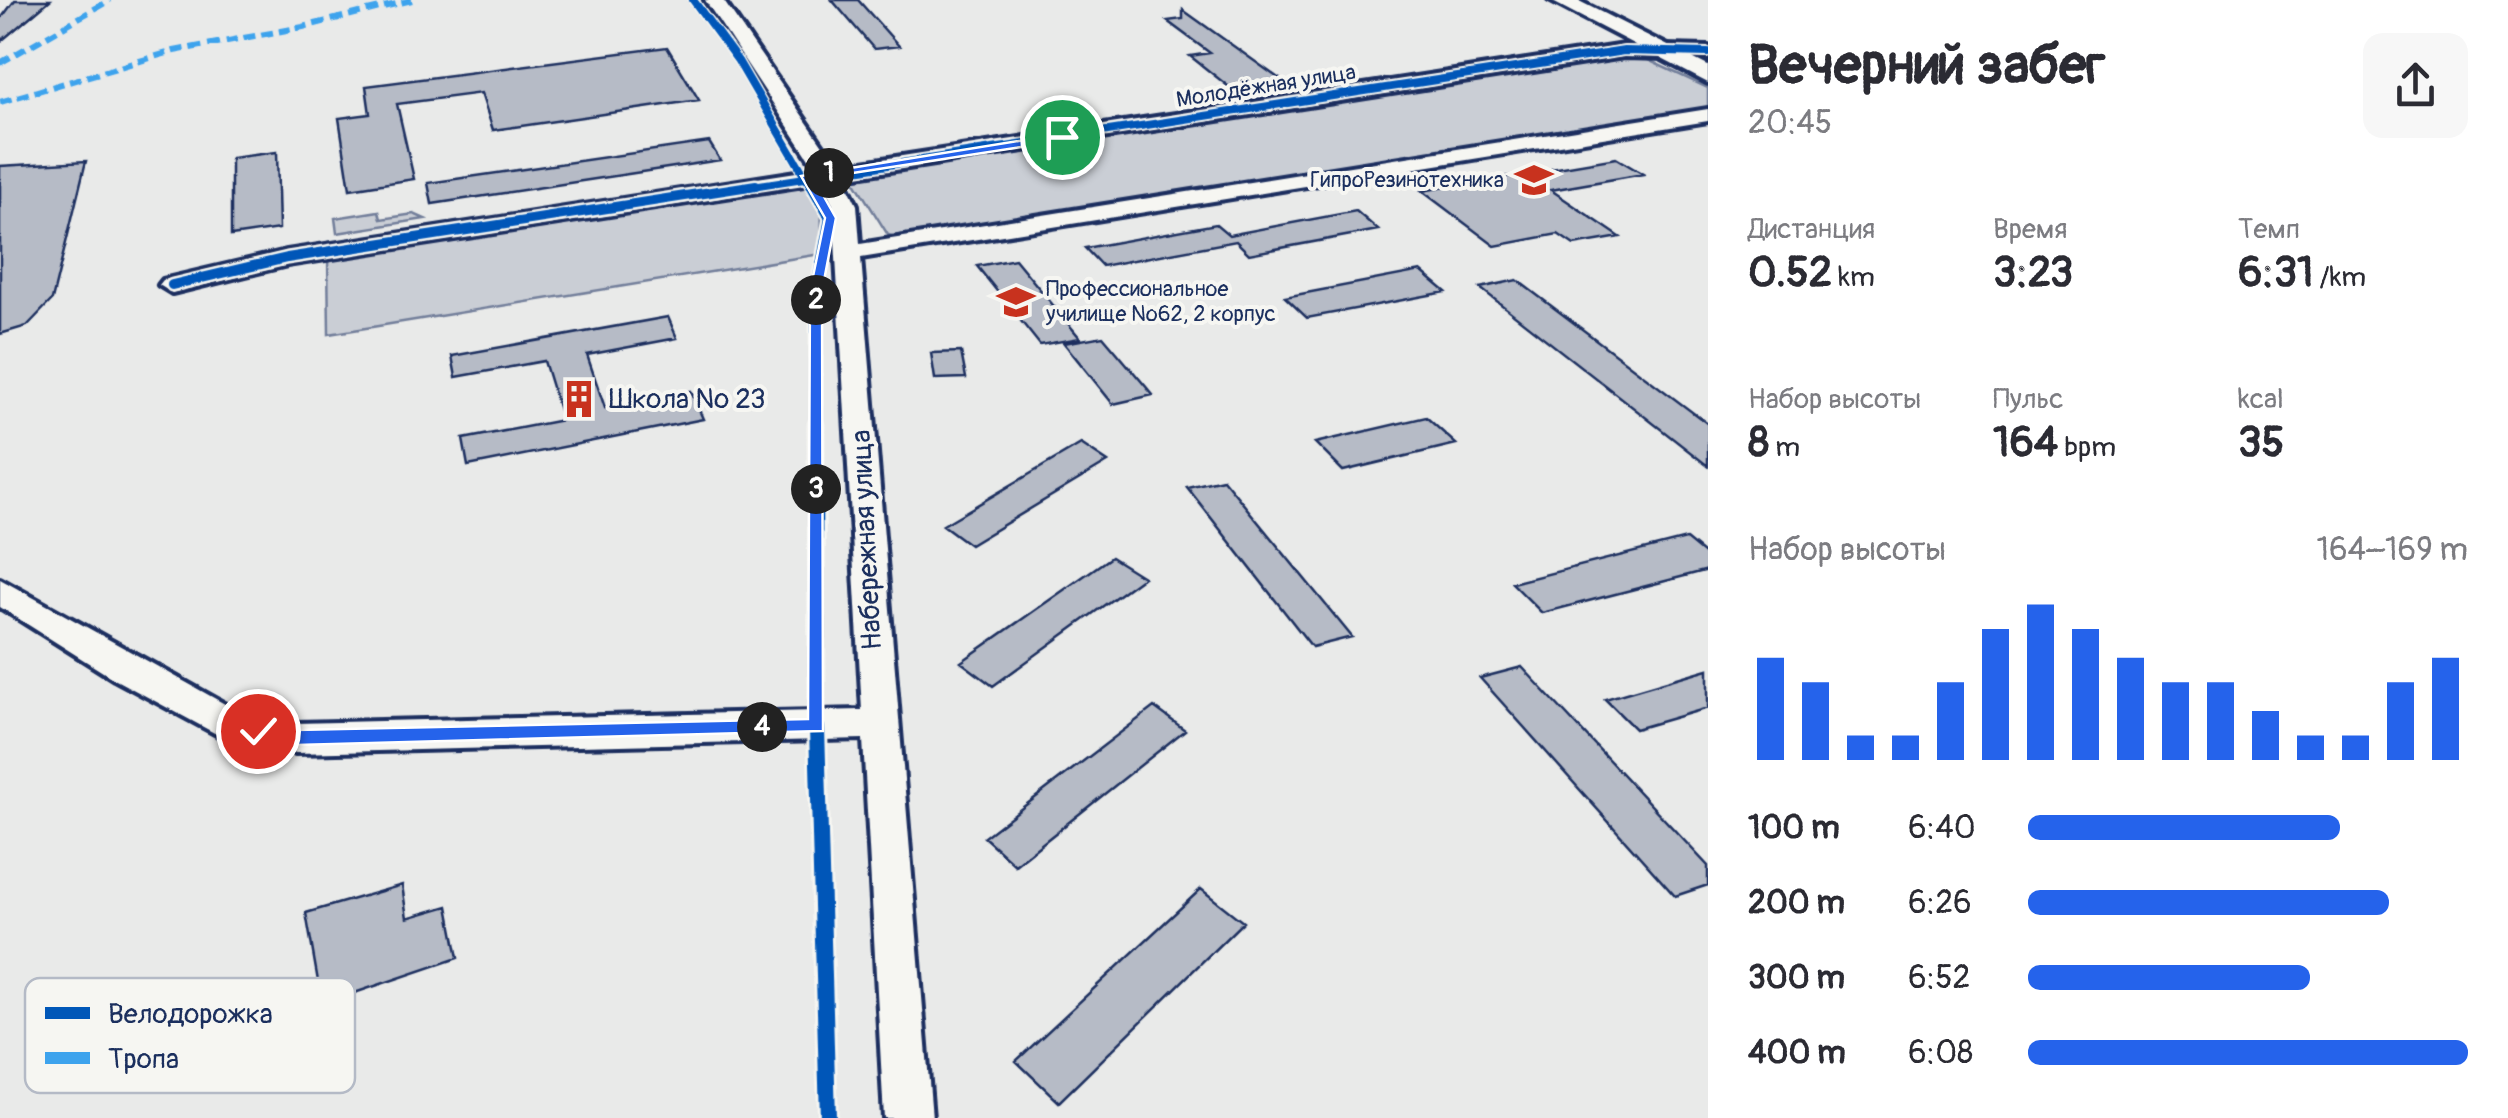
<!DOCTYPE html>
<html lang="ru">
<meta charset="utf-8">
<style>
body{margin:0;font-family:Pangolin,sans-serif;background:#f7f7f7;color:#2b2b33;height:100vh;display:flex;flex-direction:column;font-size:38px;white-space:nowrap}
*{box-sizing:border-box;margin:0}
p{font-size:32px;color:#7c7c81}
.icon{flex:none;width:55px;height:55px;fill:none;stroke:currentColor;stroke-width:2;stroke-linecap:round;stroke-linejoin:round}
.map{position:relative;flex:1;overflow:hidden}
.side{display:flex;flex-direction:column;background:#fff;width:800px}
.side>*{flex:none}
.pin{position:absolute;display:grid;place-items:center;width:85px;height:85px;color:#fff;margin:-42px;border:5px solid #fff;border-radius:50%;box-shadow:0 2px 10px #0007}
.km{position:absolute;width:50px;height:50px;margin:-25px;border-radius:50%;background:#222;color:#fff;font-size:28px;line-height:50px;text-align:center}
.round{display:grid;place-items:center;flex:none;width:105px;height:105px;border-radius:20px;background:#f7f7f7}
.headline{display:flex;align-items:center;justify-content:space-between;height:170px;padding:0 40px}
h1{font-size:55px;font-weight:700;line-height:75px}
.figures{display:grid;grid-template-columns:repeat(3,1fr);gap:15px;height:170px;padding:10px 40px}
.figures div{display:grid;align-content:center}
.figures b{font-size:42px;font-weight:700}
.figures small{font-size:28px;font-weight:400}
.figures p{font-size:28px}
.chart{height:280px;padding:20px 40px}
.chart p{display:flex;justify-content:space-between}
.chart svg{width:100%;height:180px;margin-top:10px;stroke:#2563eb;stroke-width:6}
ul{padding:0 40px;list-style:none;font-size:32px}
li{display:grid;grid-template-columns:160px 120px 1fr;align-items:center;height:75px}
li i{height:25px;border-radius:12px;background:#2563eb}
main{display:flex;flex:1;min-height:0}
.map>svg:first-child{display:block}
</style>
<main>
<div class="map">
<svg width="1708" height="1118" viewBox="0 0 1708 1118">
<rect width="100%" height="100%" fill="#e9eae9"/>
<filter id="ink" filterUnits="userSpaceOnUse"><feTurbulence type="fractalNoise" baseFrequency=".01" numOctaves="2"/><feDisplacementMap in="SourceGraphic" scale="20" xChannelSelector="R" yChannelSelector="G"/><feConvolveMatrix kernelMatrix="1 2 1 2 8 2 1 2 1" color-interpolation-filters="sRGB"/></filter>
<g filter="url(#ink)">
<!-- green -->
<path fill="#caced5" stroke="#727e9a" stroke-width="2.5" d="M1631,52L1708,88V110L915,241L888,235L853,179L867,171Z
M808,181L822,202L821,254L329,334L328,257Z
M379,211L381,219L414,214L425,219L337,233L335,218Z"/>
<!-- building -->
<path fill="#b6bbc6" stroke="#1b2f5e" stroke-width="2.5" d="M15,0H50L0,42V20Z
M832,0H858L899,46L874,49Z
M1183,10L1295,90L1243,98L1190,56L1210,53L1167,21L1183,19Z
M667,47L699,100L493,130L481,93L397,104L414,179L350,189L339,118L370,114L366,86Z
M709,142L720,160L432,204L428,183Z
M277,152L279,229L231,236V158Z
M1616,158L1643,174L1551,190L1620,237L1574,245L1558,234L1495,246L1422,191Z
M86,161L52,300L27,326L0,334V166Z
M1356,211L1378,230L1249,254L1236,241L1102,266L1085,248L1216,224L1229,235Z
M1015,259L1080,338L1040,345L977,266Z
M1421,271L1446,292L1307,318L1285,297Z
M1517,280L1708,424V466L1480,288Z
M668,317L677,338L587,355L605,408L691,391L703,419L468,466L463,439L562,420L544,361L456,377L452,356Z
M1103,336L1153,395L1113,404L1064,343Z
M961,352L966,378L935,379L931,353Z
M1426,417L1456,444L1343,471L1315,443Z
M1081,444L1108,462L970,545L943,525Z
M1223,479L1352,637L1312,647L1187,487Z
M1686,539L1708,557V570L1542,613L1512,583Z
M1111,557L1143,577L993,686L961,662Z
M1522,667L1708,866V885L1675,896L1480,678Z
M1708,669V708L1635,729L1605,699Z
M1154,707L1185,730L1015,865L984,837Z
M402,885L407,918L448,906L458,958L322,1004L306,913Z
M1201,889L1243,922L1059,1102L1016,1061Z"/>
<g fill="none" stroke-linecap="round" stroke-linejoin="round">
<!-- minor casing -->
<g stroke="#1b2f5e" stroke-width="8">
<path id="minor" d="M705,0H723L837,166L1624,45L1708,47V59L1624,57L844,178L857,205L860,244L1708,109V121L861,258L932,1118H884L863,739L296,753L220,736L114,679L0,607V579L241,713L296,723L862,710L833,205L823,182L287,265L172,293L159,285L163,280L287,251L816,169Z"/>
</g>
<!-- major casing -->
<g stroke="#1b2f5e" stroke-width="8">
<path id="major" d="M1549,0H1577L1708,66V83Z"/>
</g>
<!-- minor -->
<use href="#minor" fill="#f6f6f2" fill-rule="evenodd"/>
<!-- major -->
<use href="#major" fill="#f6f6f2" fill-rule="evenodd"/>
<!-- quiet -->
<path stroke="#3da3ed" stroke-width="6" stroke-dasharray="12 6" stroke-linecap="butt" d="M0,63L110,0
M0,102L174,51L303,27L412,0"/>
<!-- cycleway-far3 casing -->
<g stroke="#f6f6f2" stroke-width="11">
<path id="cycleway-far3" d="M693,0L738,61L812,188
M740,188L1624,51L1708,53"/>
</g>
<!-- cycleway-far2 casing -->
<g stroke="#f6f6f2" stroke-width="15">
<path id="cycleway-far2" d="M811,185L830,218L816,291V426
M172,285L287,258L756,185"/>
</g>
<!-- cycleway-far1 casing -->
<g stroke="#f6f6f2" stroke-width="19">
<path id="cycleway-far1" d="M816,424L817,731"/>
</g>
<!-- cycleway casing -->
<g stroke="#f6f6f2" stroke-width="22">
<path id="cycleway" d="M817,728L828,1118"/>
</g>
<!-- cycleway-far3 -->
<use href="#cycleway-far3" stroke="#0057b8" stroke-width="8"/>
<!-- cycleway-far2 -->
<use href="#cycleway-far2" stroke="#0057b8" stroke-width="10"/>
<!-- cycleway-far1 -->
<use href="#cycleway-far1" stroke="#0057b8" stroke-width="12"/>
<!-- cycleway -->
<use href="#cycleway" stroke="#0057b8" stroke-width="16"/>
</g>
</g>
<!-- route -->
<path fill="#2563eb" stroke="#fff" stroke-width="2.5" d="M1062,134L1066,140L814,179L836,218L822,291L823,731L296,745L251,736L248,731L258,724L296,730L808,719L810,291L825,218L801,176Z"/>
<!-- icons -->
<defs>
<g id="university-bare" transform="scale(3)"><path d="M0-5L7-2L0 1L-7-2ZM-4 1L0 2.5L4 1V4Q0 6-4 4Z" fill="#c8321e" stroke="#f6f6f2" stroke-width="2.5" paint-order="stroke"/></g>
<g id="school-bare" transform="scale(3)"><path d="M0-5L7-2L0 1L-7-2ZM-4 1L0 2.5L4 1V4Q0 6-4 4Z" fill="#c8321e" stroke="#f6f6f2" stroke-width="2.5" paint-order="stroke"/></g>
<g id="building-bare" transform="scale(3)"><path d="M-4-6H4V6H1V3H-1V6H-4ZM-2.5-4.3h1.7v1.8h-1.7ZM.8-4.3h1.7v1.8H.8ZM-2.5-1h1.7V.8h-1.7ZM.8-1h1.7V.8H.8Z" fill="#c8321e" stroke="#f6f6f2" stroke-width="2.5" paint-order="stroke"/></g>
</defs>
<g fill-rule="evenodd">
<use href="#university-bare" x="1534" y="180"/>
<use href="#school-bare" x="1016" y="302"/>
<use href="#building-bare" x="579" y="399"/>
</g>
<g text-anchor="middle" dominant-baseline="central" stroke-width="8" stroke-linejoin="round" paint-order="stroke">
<!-- far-street labels -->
<g font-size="22" fill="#1b2f5e" stroke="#f6f6f2">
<text transform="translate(1266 86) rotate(-9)">Молодёжная улица</text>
</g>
<!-- far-poi labels -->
<g font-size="22" fill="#1b2f5e" stroke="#f6f6f2" text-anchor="end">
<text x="1504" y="180">ГипроРезинотехника</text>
<text x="1046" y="289" text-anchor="start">Профессиональное<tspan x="1046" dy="25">училище №62, 2 корпус</tspan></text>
</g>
<!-- poi labels -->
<g font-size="28" fill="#1b2f5e" stroke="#f6f6f2" text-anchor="start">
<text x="609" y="399">Школа № 23</text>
</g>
<!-- street labels -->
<g font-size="28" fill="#1b2f5e" stroke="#f6f6f2">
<text transform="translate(867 540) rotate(-93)">Набережная улица</text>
</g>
</g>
<!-- legend -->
<rect x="25" y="978" width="330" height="115" rx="15" fill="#f6f6f2" stroke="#b4bac6" stroke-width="2.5"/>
<rect x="45" y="1007" width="45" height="12" fill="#0057b8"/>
<rect x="45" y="1052" width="45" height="12" fill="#3da3ed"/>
<g font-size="28" fill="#1b2f5e">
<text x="108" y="1023">Велодорожка</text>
<text x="108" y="1068">Тропа</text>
</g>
</svg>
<div class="pin" style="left:1062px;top:137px;background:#1e9e55"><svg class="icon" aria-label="arrive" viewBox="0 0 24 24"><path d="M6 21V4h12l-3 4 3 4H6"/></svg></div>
<div class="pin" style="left:258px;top:731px;background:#d93025"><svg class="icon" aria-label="check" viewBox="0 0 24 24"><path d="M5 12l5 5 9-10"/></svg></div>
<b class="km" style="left:829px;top:173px">1</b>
<b class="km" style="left:816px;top:300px">2</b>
<b class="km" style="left:816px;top:489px">3</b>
<b class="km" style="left:762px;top:727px">4</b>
</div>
<section class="side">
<div class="headline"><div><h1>Вечерний забег</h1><p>20:45</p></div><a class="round"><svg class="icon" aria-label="share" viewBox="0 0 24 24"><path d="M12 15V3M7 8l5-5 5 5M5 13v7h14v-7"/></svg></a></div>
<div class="figures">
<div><p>Дистанция</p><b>0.52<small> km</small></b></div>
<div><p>Время</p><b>3:23</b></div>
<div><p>Темп</p><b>6:31<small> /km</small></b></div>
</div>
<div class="figures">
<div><p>Набор высоты</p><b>8<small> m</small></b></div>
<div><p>Пульс</p><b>164<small> bpm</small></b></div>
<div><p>kcal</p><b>35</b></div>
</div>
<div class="chart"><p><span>Набор высоты</span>164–169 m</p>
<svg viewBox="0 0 160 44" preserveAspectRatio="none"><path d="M5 44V19M15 44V25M25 44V38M35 44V38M45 44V25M55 44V12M65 44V6M75 44V12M85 44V19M95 44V25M105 44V25M115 44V32M125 44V38M135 44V38M145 44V25M155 44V19"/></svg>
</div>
<ul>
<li><b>100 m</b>6:40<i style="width:71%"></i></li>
<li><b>200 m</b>6:26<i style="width:82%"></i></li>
<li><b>300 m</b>6:52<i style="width:64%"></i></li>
<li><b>400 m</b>6:08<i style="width:100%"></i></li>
</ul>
</section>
</main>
